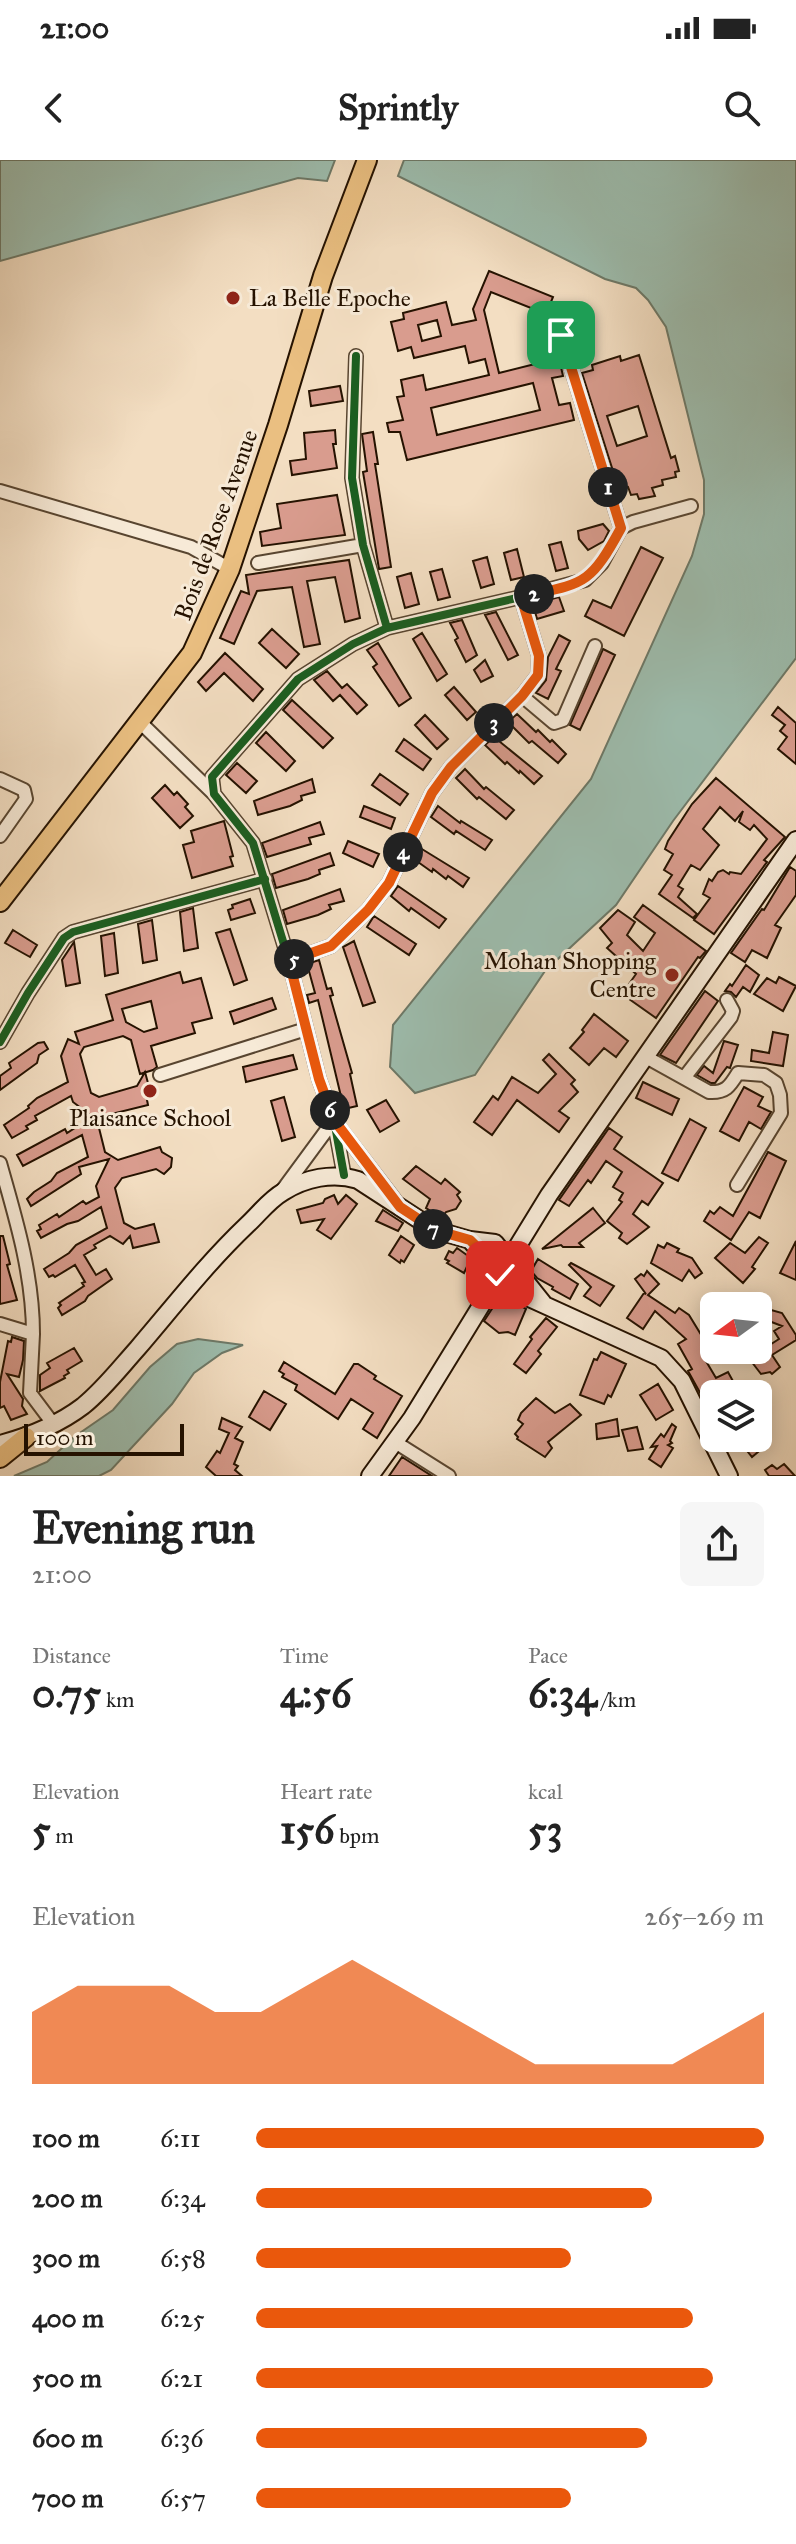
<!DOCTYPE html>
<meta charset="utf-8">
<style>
body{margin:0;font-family:"IM FELL Great Primer",serif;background:#f6f6f6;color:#222;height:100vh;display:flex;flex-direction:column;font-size:30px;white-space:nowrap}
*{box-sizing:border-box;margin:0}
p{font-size:26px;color:#767676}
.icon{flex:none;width:44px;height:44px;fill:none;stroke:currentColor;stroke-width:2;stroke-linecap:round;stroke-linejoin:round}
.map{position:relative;height:1316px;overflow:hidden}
.drawer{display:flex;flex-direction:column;background:#fff;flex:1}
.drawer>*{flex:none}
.needle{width:52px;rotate:255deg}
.controls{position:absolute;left:700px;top:1132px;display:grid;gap:16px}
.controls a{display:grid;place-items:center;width:72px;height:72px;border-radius:12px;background:#fff;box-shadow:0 4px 20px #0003;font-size:40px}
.scale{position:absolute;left:24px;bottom:20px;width:160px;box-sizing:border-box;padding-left:8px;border:4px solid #251200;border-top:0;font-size:22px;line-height:28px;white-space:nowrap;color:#251200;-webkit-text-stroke:6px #f7ead7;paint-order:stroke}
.pin{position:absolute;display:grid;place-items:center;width:68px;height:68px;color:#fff;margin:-34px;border-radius:16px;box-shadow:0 4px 12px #0006}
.km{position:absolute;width:40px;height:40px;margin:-20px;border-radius:50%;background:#222;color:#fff;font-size:22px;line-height:40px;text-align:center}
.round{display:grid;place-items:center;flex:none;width:84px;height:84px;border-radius:12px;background:#f6f6f6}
.headline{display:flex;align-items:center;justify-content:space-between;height:136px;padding:0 32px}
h1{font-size:44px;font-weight:700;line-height:60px}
.stats{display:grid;grid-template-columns:repeat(3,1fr);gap:12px;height:136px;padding:8px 32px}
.stats div{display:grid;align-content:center}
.stats b{font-size:40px;font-weight:700}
.stats small{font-size:22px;font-weight:400}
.stats p{font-size:22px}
.chart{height:224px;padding:16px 32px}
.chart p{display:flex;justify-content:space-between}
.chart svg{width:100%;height:144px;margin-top:8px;fill:#ea580c;opacity:.7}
ul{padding:0 32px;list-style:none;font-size:26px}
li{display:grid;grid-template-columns:128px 96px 1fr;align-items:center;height:60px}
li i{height:20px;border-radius:10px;background:#ea580c}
.status{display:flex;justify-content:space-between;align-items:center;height:56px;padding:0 40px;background:#fff;direction:ltr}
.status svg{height:22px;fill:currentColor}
header{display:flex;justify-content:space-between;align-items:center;height:104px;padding:0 32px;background:#fff;font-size:36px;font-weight:700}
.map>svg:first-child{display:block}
</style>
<div class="status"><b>21:00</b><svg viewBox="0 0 49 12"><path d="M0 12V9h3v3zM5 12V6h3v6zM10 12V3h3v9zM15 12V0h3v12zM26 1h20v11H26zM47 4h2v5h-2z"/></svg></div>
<header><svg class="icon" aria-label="back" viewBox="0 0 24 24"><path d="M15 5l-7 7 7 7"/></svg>Sprintly<svg class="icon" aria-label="search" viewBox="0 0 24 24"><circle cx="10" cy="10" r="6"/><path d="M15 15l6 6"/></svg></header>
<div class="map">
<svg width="796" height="1316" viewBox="0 0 796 1316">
<rect width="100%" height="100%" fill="#f3dec2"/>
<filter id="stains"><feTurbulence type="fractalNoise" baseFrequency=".0025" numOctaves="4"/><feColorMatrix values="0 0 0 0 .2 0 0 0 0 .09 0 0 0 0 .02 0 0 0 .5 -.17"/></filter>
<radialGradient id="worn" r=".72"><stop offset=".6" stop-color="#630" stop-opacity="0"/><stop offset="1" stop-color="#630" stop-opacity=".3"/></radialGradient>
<!-- water -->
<path fill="#9dbdae" stroke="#6d7968" stroke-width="2" d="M0,0H335L327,21L298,18L0,101Z
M404,0H796V498L673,661L616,745L545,811L475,915L415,933L390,907L393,865L591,619L692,396L704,354V320L666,167L648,140L636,128L605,119L398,16Z
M198,1179L243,1185L222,1193L194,1213L172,1244L111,1310L99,1316H14L47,1302L74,1277L113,1250L150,1207L177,1184Z"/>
<!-- building -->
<path fill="#d99c8e" stroke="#251200" stroke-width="2" fill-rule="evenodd" d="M489,111L553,137L546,154L491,132L484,150L499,213L559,198L563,216L552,218L559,245L570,243L574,260L407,300L400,272H389L387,263L403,260L397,237L404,236L401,220L423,215L426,230L489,215L485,199L469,203L465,186L414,198L411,187L398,191L391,162L404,159L403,153L446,142L452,165L476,160L473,149ZM437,160L441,176L422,181L418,165ZM533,223L540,250L437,275L431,248Z
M639,195L671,298L675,296L679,311L675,312L676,317L662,320L663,325L652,328L655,336L639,339L637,334L631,335L628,327L619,330L582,213L593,210L592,205L620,196L621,201ZM638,246L647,276L617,286L607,256Z
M340,226L343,241L311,246L309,231Z
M335,270L336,284H333L337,308L292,315L290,301L306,299L304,273Z
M373,272L378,304H375L391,407L379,409L363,312L367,311L362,274Z
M337,335L345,375L262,386L260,372L281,368L277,344Z
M603,364L609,371L604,381L588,390L579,379L578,371Z
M561,382L568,408L556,411L549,385Z
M641,387L663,398L624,476L585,456L593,440L611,448Z
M517,389L524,417L511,420L504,393Z
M487,397L494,424L481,428L473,401Z
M349,400L360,458L345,462L335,417L307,421L320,484L304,487L292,427L257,431L234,484L220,478L241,431L249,434L246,415Z
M442,409L450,437L438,440L430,412Z
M411,413L419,444L405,448L397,417Z
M559,437L564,451L537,459L533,444Z
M496,452L518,495L508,500L485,455Z
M462,460L477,495L466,502L455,480L458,478L450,463Z
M272,469L299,494L286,508L259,483Z
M422,473L447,514L437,521L413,479Z
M559,475L570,481L556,509L561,511L548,539L536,533L546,520L548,497Z
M378,483L411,538L399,546L373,507L377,504L367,490Z
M603,489L615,495L580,570L570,565Z
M225,493L263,529L253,541L224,513L206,531L198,522Z
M485,500L493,516L481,522L474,510Z
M327,511L342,528L347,524L367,545L357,554L340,535L333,541L314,520Z
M454,527L476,552L467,560L445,535Z
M292,540L333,578L323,588L283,550Z
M778,547L796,563V604L778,589L787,577L780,571L785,565L772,555Z
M517,554L536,572L538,570L550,582L552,580L566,594L558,603L532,581L529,583L508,562Z
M425,555L448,579L437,589L415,565Z
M266,572L295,601L286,611L256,583Z
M494,577L542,616L534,624L520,611L519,613L507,602L505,604L485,585Z
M404,579L431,599L423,610L396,591Z
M237,603L257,621L246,633L226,615Z
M465,609L484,629L486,627L514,650L506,659L479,637L477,639L456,618Z
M380,614L408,634L400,645L372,625Z
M716,618L785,677L764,700L767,702L714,774L694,760L710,738L703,734L709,719L712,721L718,712L723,710L729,714L730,712L741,714L767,679L754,665L750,670L739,662L743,651L735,661L720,647L703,669L719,685L700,710L691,705L678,726L683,729L678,737L697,754L693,758L659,734L672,715L664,710L673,694L665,689L668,681L692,644Z
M312,619L315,632L301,636L302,640L290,646L258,655L254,641Z
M165,625L174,635L177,632L188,644L185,647L193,656L180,668L152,638Z
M364,646L395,658L391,669L360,657Z
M438,646L460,663L461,661L492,680L485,690L456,671L454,674L431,657Z
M224,661L233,696L230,697L233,706L192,718L183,685L194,682L191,671Z
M320,662L324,674L309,678L311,684L267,697L262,683Z
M348,681L379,694L373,707L343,693Z
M417,686L469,718L463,727L448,716L446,719L433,709L432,712L411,697Z
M330,693L334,705L319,710L320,714L308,719L276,728L272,714Z
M790,707L796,711V735L775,765L781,768L767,798L752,790L745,802L731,793L762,749L764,750Z
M398,726L446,759L439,768L411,748L409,751L391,736Z
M340,729L344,741L329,745L331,749L318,755L287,764L283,750Z
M250,739L255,753L231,760L228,750L233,748L232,745Z
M643,745L706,791L700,798L698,797L656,858L622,834L636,814L607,788L612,783L600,768L618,750L635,762L627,775L643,791L655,773L634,757Z
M193,748L198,788L184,791L180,752Z
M374,756L416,784L409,795L367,767Z
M152,760L157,800L143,803L138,764Z
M230,769L247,820L234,825L216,773Z
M13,770L37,785L30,797L5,783Z
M114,773L118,813L105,816L101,776Z
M354,781L375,842L363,846L343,787Z
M74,782L80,823L66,826L62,800Z
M319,800L327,829L331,828L333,835L330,836L352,913L350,914L357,946L344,949L318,840L309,843L307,835L315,833L307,804Z
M746,805L759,815L750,832L743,827L736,837L731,832L725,831L730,824L732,826Z
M180,812L183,823L201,818L212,858L192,863L195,873L151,886L157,907L153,910L140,914L131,880L123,876L84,887L80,894L91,933L99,937L137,926L145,912L148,923L154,930L147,940L148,945L107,955L99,968L105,992L118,1000L160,987L162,992L172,998L171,1007L164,1014L156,1009L122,1018L115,1028L124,1063L135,1069L154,1064L159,1082L133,1088L130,1076L123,1084L110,1076L94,1085L96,1088L84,1095L96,1115L106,1109L112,1119L88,1136L85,1141L62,1155L58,1148L61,1145L59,1143L84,1126L82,1123L85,1122L75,1105L55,1117L53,1115L49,1117L44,1109L69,1093L76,1085L107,1068L101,1047L78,1061L67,1064L41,1078L37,1071L41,1069L39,1065L57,1054L59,1057L83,1041L86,1044L99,1037L96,1026L109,999L79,1007L81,1014L31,1046L27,1039L34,1032L51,1021L57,1013L88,997L82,975L23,1006L17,995L65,969L67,973L78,966L98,961L73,942L71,936L35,956L37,960L26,966L28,969L12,978L4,965L29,948L28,946L37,938L68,922L61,896L68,879L79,884L75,872L113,860L106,835ZM151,841L157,868L144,872L126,862L122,849Z
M779,817L796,826L783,851L754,834L767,818L776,823Z
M705,831L718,841L676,903L660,895Z
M272,838L276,849L234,864L230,852Z
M594,854L628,881L616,897L604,888L589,905L570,888L584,872L582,870Z
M773,872L788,875L783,906L751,901L752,890L769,893Z
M724,881L738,885L730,908L727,907L715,923H711L697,915L704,906L713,913Z
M44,882L48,889L39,895L37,903L0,930V916L11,908L9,903L38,883Z
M549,894L575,920L571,924L578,932L559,951L569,958L559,972L517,940L492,975L474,962L493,936L498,940L512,917L538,933L556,914L543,900Z
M293,895L297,909L246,922L243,907Z
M643,922L679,939L672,955L636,938Z
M744,927L763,937L758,946L771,952L761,969L749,962L739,981L720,971Z
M284,937L295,977L282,981L271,941Z
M386,940L399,961L380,972L367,950Z
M690,959L706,968L678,1021L662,1013Z
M609,968L622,977L614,989L663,1023L648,1045L642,1041L633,1054L649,1067L627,1084L619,1078L622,1073L607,1061L622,1042L619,1040L623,1033L613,1027L622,1012L606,1001L591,1023L588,1020L569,1046L559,1040Z
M768,992L786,1001L760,1058L749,1052L731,1080L704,1061L710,1051L714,1054L720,1047L733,1056Z
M416,1006L441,1024L445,1019L460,1032L457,1035L461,1041L456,1049L446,1052L442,1058L426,1048L430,1039L403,1019Z
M334,1035L338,1044L346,1035L357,1044L331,1079L317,1070L324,1059L301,1063L297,1050L323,1043L325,1039Z
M593,1048L605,1063L579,1083L583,1087H563L561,1085L542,1089Z
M383,1050L403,1063L398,1071L376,1061Z
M0,1076H3L10,1104L7,1105L17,1140L0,1144Z
M401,1076L414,1085L404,1102L401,1100L400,1103L389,1095Z
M759,1077L768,1083L752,1107L755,1109L743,1123L715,1098L730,1083L745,1093Z
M796,1081V1120L780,1113Z
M667,1083L679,1089L677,1092L692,1098L702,1113L695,1118L689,1110L682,1121L651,1103L658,1085L664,1088Z
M457,1088L471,1098L464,1113L447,1103L449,1101L445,1099L449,1091L453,1093Z
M538,1099L578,1124L570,1139L552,1129L553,1127L537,1118L531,1111Z
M571,1103L614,1126L600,1146L584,1136L591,1127L569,1105Z
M647,1111L659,1124L648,1135L675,1153L679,1148L689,1155L711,1191L703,1196L716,1218L728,1212L740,1234H714V1258L688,1211L692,1209L678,1184L686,1179L655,1151L643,1169L627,1158L644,1133L646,1134L635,1119L641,1114L644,1116Z
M501,1135L526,1149L515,1175L508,1172L499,1173L484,1161Z
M764,1148L782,1153L796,1175V1180L772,1195L780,1207L772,1214L770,1212L761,1214L751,1201V1197L779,1179L774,1171L782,1166L761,1158Z
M546,1158L557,1167L538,1191L541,1194L526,1213L514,1204L532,1179L530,1177Z
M12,1177L24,1181L23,1200L19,1217L7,1214L23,1239L22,1246L27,1254L11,1260L4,1246L0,1248V1222L8,1181L11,1182Z
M74,1188L82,1201L67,1210L69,1213L64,1216L65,1218L40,1231V1215L50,1208L47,1203Z
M601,1192L626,1204L611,1237L608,1235L604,1244L580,1235L594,1199L597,1200Z
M284,1202L335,1234L354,1204H358L376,1216L374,1219L402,1236L377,1278L363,1269L373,1253L351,1239L338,1259L295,1230L297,1225L282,1217L284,1214L279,1211Z
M658,1224L673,1250L656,1260L640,1235Z
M264,1231L286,1244L270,1270L249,1257Z
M536,1238L555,1253L570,1244L581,1255L548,1282L552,1288L545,1297L517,1279L518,1277L515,1274L523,1264L518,1260L521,1253Z
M222,1258L242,1267L235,1278L243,1282L234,1304L238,1306L235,1310L242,1316H216L206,1307L217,1291L220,1293L229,1273L219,1269Z
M617,1259L619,1276L597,1279L596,1264Z
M672,1264L676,1267L670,1281L672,1283L668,1285L673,1288L661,1307L649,1299L657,1286L651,1287L661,1274L664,1277Z
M637,1267L643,1289L628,1291L622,1270Z
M758,1267L770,1282L752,1297L737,1278H758Z
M402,1297L432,1316H389Z
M784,1304L795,1316H769L765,1310L772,1305L777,1309Z"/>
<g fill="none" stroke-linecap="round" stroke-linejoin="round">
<!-- street casing -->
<g stroke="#584530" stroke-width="16">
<path id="street" d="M561,175L621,368
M356,196L352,318L363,385L387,468
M0,331L191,387L230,409
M258,403L363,385
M521,437L585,420L602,403L621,368L633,362L691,346
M522,536L554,563L563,560L595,486
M141,563L214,634
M0,619L24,630L26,639L0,676
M289,801L331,786L368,750L389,723L432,633L451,607L522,536L538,515L539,496L521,437L387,468L353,484L298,519L212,617L214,634L253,683L289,801L319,919L334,960L344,1015
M0,882L28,833L64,778L73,772L265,719
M646,897L709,932C726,933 730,926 738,913L764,915L776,923L780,935L781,953L737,1025
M160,915L306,869
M684,918L731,857L733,851L727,840
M336,963L395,1040
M0,1003C16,1059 33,1115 33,1174
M281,1032L334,960
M0,1164L33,1174L30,1233L54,1265
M395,1282L449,1316"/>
</g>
<!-- secondary casing -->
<g stroke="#251200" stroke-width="20">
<path id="secondary" d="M470,1080L516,1132L661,1198L682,1221L729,1316
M0,1284C30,1276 58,1265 83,1246C103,1230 120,1208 137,1189C173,1147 207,1103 247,1065C258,1055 269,1040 283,1032C305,1018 333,1012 358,1020L435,1070L470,1080L495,1083L543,1143
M370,1316L412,1258L549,1035L796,680"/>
</g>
<!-- primary casing -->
<g stroke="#251200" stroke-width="22">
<path id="primary" d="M0,742L192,493L230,409L278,265L323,116L367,0
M0,1298L26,1277"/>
</g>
<!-- street -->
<use href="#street" stroke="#f7ead7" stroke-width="12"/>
<!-- secondary -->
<use href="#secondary" stroke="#f7ead7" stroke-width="16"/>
<!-- primary -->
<use href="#primary" stroke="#eabf81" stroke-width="18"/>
<!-- cycleway casing -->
<g stroke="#f7ead7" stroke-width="13">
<path id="cycleway" d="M356,196L352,318L363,385L387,468
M289,801L331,786L368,750L389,723L432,633L451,607L522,536L538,515L539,496L521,437L387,468L353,484L298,519L212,617L214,634L253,683L289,801L319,919L334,960L344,1015
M0,882L28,833L64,778L73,772L265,719"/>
</g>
<!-- cycleway -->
<use href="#cycleway" stroke="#1b5e20" stroke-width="8"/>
</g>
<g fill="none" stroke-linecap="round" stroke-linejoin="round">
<!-- route casing -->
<g stroke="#fff" stroke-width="16">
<path id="route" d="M500,1115L490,1100L470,1080L435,1070L400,1047L334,960L319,919L289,801L331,786L368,750L389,723L432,633L451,607L522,536L538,515L539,496L521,437C584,423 589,427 621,368L561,175"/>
</g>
<!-- route -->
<use href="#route" stroke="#ea580c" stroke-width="10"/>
</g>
<!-- markers -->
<g fill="#8f2418" stroke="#f7ead7" stroke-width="3">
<circle cx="233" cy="138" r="8"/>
<circle cx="672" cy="815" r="8"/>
<circle cx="150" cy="931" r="8"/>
</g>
<g text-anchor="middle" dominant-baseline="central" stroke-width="6" stroke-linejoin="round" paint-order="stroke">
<!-- poi labels -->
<g font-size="24" fill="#251200" stroke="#f7ead7" text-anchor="start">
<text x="249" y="138">La Belle Epoche</text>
<text x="656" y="801" text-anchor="end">Mohan Shopping<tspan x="656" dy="28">Centre</tspan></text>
<text x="150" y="958" text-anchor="middle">Plaisance School</text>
</g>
<!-- street labels -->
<g font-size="24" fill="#251200" stroke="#f7ead7">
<text transform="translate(216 365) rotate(-70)">Bois de Rose Avenue</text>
</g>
</g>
<rect width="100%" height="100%" filter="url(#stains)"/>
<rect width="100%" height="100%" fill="url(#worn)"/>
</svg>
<div class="controls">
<a><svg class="needle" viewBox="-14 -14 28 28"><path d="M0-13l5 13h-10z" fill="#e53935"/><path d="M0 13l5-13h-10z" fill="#767676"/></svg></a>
<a><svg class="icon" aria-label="layers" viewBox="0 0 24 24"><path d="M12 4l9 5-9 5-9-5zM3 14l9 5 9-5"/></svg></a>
</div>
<div class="scale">100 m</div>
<div class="pin" style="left:561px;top:175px;background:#1e9e55"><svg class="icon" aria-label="arrive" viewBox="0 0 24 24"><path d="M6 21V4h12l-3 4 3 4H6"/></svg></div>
<div class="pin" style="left:500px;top:1115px;background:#d93025"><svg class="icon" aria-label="check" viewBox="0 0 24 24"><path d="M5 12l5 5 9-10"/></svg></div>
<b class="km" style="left:608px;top:327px">1</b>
<b class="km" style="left:534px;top:434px">2</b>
<b class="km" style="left:494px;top:563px">3</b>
<b class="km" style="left:403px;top:692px">4</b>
<b class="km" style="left:294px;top:799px">5</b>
<b class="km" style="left:330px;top:950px">6</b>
<b class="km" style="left:433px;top:1069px">7</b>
</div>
<section class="drawer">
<div class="headline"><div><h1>Evening run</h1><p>21:00</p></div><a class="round"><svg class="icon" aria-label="share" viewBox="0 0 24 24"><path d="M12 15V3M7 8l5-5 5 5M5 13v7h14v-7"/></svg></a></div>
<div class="stats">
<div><p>Distance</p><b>0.75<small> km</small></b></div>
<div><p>Time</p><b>4:56</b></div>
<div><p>Pace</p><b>6:34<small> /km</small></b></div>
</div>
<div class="stats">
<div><p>Elevation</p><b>5<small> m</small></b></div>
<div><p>Heart rate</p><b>156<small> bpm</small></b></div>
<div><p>kcal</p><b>53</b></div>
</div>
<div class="chart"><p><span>Elevation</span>265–269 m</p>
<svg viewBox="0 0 160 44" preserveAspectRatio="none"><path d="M0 44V22L10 14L20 14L30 14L40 22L50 22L60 14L70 6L80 14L90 22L100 30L110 38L120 38L130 38L140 38L150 30L160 22V44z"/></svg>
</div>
<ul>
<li><b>100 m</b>6:11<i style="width:100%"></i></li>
<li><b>200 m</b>6:34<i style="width:78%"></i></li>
<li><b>300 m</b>6:58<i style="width:62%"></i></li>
<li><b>400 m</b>6:25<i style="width:86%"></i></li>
<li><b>500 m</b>6:21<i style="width:90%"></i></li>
<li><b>600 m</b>6:36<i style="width:77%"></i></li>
<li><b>700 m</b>6:57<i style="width:62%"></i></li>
</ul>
</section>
